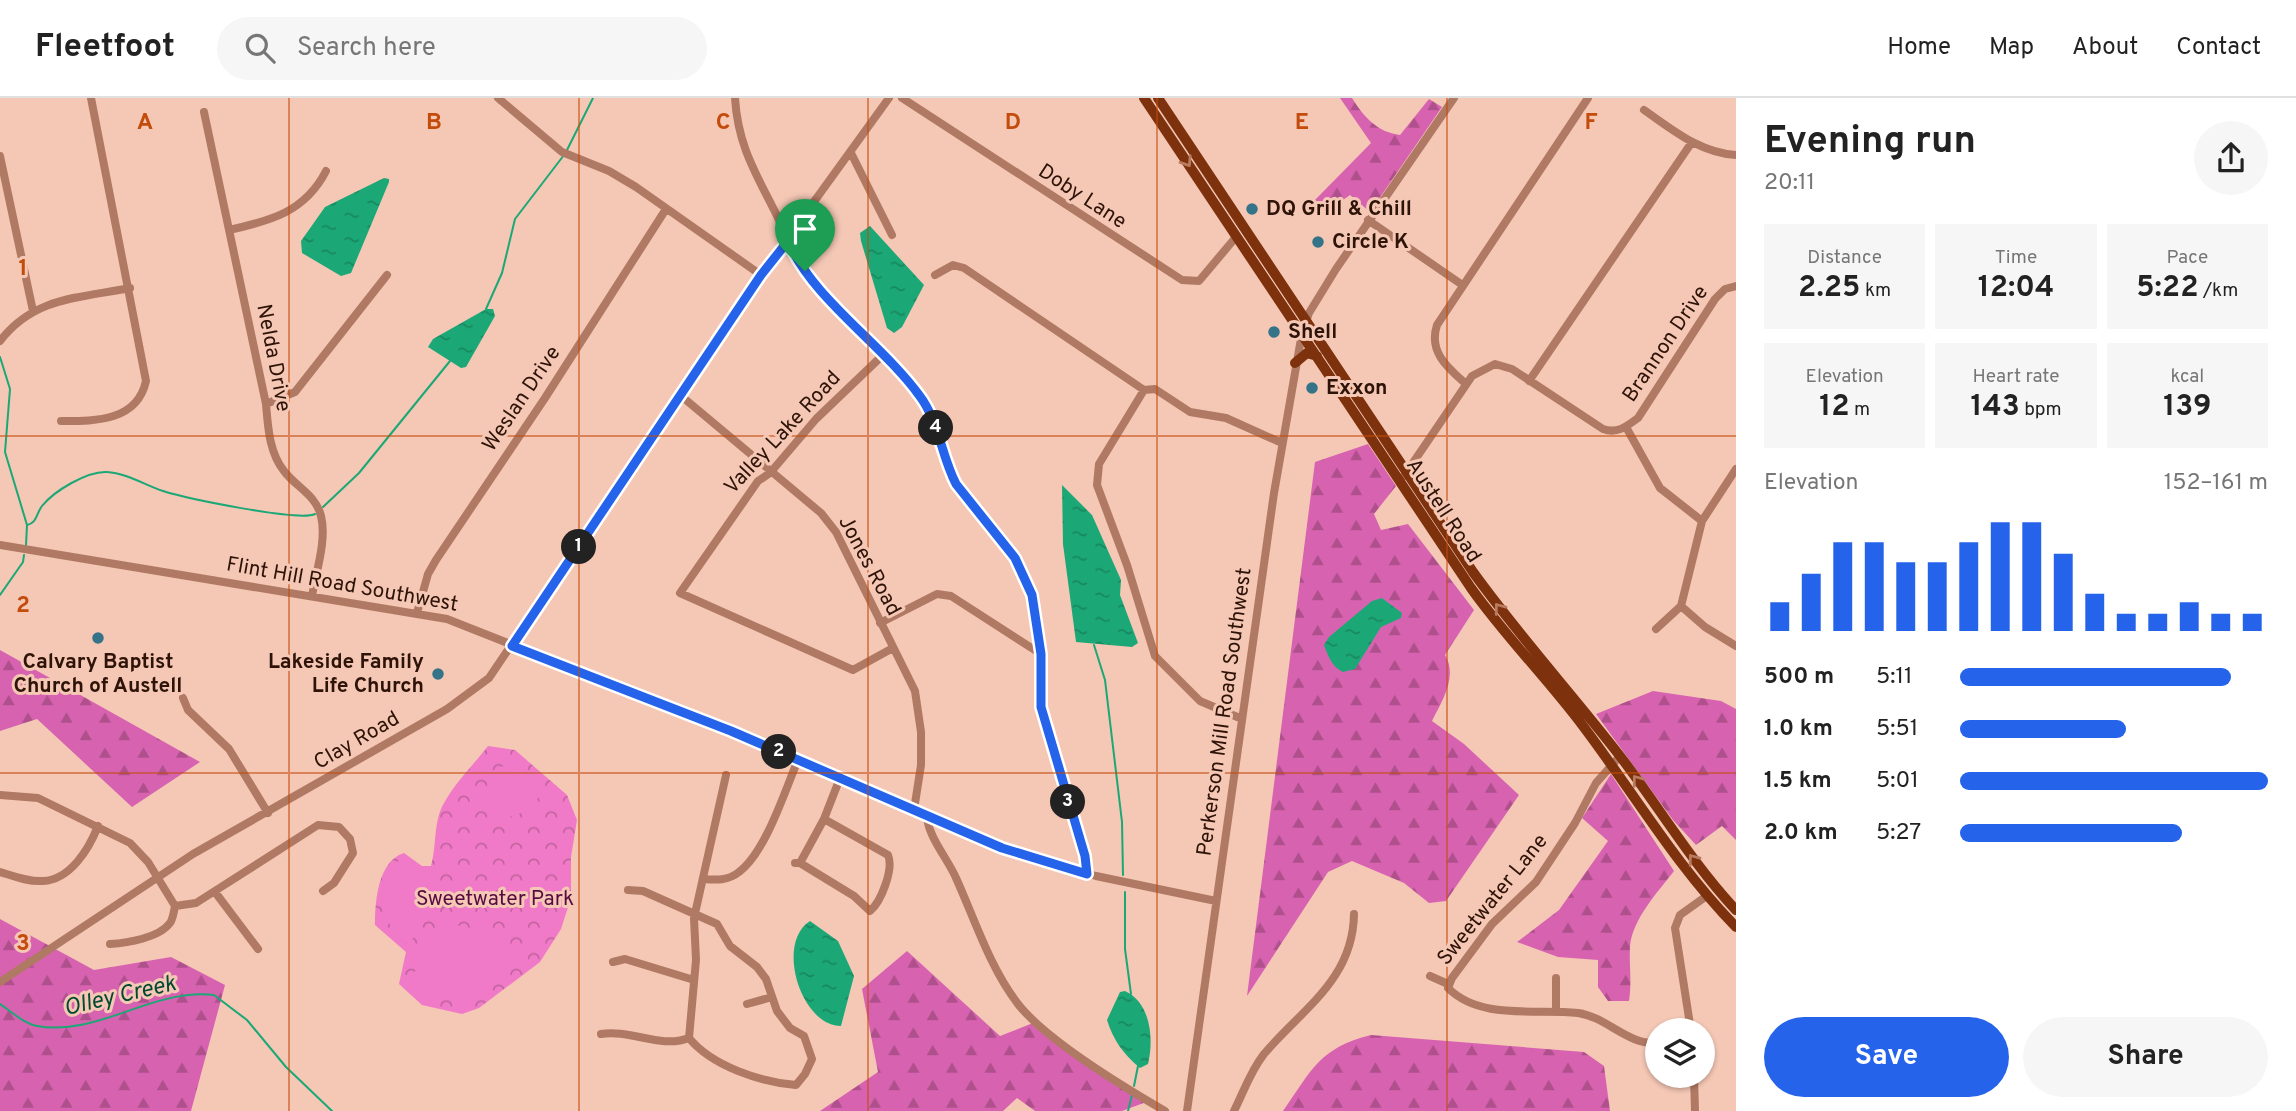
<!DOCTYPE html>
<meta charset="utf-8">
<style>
body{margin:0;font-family:Overpass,sans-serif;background:#f6f6f6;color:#222;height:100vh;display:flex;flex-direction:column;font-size:26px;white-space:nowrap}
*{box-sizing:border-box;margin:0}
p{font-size:23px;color:#767676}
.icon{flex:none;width:38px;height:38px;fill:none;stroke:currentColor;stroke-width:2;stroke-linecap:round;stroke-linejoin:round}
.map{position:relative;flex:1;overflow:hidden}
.sheet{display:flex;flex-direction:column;background:#fff;width:560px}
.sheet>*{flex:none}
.fabs{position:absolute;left:1645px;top:920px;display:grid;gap:14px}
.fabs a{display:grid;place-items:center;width:70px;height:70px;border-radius:50%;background:#fff;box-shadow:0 2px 5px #0004;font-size:35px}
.pin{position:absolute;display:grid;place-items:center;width:60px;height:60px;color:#fff;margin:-72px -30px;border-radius:50% 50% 50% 0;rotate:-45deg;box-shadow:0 0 7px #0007}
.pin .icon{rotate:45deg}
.km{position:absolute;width:35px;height:35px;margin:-18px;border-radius:50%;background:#222;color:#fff;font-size:19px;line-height:35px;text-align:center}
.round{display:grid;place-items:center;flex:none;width:74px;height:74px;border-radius:37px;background:#f6f6f6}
.head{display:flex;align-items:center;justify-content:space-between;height:119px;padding:0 28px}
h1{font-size:38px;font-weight:700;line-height:52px}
.metrics{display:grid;grid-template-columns:repeat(3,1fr);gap:10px;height:119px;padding:7px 28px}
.metrics div{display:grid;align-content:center;border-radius:0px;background:#f6f6f6;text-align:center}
.metrics b{font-size:30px;font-weight:700}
.metrics small{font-size:19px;font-weight:400}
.metrics p{font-size:19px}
.chart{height:196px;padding:14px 28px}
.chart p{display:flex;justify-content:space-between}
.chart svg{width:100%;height:126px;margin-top:7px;stroke:#2563eb;stroke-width:6}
.action{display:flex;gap:14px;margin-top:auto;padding:14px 28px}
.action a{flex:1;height:80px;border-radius:42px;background:#2563eb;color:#fff;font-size:28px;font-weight:700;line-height:80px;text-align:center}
.action a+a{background:#f6f6f6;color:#222}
ul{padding:0 28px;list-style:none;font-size:23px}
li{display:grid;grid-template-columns:112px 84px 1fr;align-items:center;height:52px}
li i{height:18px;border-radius:9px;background:#2563eb}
header{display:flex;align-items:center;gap:42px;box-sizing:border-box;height:98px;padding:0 35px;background:#fff;border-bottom:2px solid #e0e0e0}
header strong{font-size:33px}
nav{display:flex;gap:38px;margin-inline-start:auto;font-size:24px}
.search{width:490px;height:63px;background:#f6f6f6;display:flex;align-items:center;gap:18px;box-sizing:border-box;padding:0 24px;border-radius:38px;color:#767676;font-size:26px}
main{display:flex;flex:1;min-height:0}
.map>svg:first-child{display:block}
</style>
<header>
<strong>Fleetfoot</strong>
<div class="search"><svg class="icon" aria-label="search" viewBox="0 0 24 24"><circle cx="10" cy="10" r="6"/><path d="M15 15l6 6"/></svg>Search here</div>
<nav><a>Home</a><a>Map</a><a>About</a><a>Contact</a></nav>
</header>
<main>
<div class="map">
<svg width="1736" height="1013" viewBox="0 0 1736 1013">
<defs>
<pattern id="forest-firs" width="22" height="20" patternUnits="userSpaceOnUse" patternTransform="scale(1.75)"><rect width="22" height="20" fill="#d763b0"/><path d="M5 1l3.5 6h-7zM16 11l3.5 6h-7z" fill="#af508d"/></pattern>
<pattern id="park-crowns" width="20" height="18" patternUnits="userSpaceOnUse" patternTransform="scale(1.75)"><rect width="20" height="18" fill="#f07ac7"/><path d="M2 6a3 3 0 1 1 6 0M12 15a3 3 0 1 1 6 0" fill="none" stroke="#c363a0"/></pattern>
<pattern id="water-ripples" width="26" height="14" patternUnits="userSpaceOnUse" patternTransform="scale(1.75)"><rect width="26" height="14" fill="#1ba876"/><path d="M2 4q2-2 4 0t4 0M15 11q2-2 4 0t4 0" fill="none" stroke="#18885f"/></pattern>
</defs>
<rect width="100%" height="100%" fill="#f5c7b5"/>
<!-- forest -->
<path fill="url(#forest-firs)" d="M1340,0H1352C1364,19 1377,34 1400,37L1429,1L1442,9L1370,114L1350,97L1325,115L1314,103L1371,45Z
M1368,346L1396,388L1374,416L1381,432L1408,426L1474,512L1445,557C1458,578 1442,603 1432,623L1464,646L1519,697L1446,803L1429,805L1404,785L1352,763L1328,774L1247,898L1315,364Z
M0,552L200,664L132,709L37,621L0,633Z
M1653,593L1721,603L1736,611V742L1722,728L1696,747L1673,722L1596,616Z
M1611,676L1674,773C1658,794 1633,820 1630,848C1629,867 1632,884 1629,903H1608L1598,889V862L1558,859L1517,844L1559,812L1608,743L1582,720Z
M0,821L94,872L171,859L225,887L191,1013H0Z
M907,853L1000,938L1033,925L1149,1003L1122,1013H1035L1017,1000L1003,1013H820L878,974L862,891Z
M1371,937L1584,954L1604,968L1610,1013H1283C1312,972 1319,950 1371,937Z"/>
<!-- park -->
<path fill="url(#park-crowns)" d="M488,648L515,652L567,697L577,722L571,759V800L561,831L540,864L479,910L462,916L422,907L399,886L406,854L375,827C375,803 378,763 404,755L422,768H431C437,747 433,724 444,705C455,685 474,666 488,648Z"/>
<!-- pitch -->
<path fill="#f07ac7" d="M509,666L545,687C536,710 515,725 490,717C490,696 486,671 509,666Z
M401,761L445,792L446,796L408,847C385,828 372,799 390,773C394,768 396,764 401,761Z
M447,822L475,835L485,834L506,860C487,898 445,907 409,886L437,826Z"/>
<!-- water -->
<path fill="url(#water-ripples)" d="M384,80L389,81V84L351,175L341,178L302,155L301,143L325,109Z
M870,128L924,187L902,229L894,235L887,230L861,143L860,135Z
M486,211H493L495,218L466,269L461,270L428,249L433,241Z
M1062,387L1092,417L1121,482L1120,497L1138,545L1132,549L1076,544L1063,446Z
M1382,500L1402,515L1401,520L1381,529L1355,571L1343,574C1332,569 1328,558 1324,547L1329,539L1372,503Z
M810,823L838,843L854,878L841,928C801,928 775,845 810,823Z
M1125,893C1151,905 1154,941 1148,966L1140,970C1124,957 1113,942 1107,922L1120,894Z"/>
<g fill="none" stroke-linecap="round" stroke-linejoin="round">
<!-- stream -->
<path stroke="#1ba876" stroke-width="2" d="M567,52L593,0
M486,211L502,175L515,121L564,57
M0,259L10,291L5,354L27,427L26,447
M323,409L359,375L450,263
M27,427C37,425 36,416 42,408C54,393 87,373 107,374C126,375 145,387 163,393C185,400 299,424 315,416
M0,497L23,464L24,457
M1094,547L1105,582L1122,724L1123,777
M1125,794V851L1131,896
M0,906C11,913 24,926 37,928C98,939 152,890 214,897L247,922L286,969L332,1013
M1134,988L1138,968
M1128,1013L1132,997"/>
<!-- minor -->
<path stroke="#b07963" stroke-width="8" d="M498,0L562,54L609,73L636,89L761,177
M735,0C738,51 759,80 780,124C794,153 802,171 824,196C855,231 892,259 920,297C939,323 941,357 956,385L1015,460L1032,497L1041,556V609L1085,758L1087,776
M902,0L1182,182L1199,183L1236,139
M1644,12C1673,32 1700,55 1736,57
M204,14L266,306C268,329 269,354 284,373C296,389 316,397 321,418C327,442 316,474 312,498
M851,55L892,137
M0,58L33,213
M1368,122L1461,186
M229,132C270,123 305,114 326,73
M935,177L953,167L964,170L1144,292L1155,291L1190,314L1226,320L1282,345
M0,243C34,199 79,200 130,190
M885,255L816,321L770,375L758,383L680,495L853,572L891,551
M1529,283L1692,44
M1466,286C1448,270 1428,254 1437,227L1588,0
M1144,292L1099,366L1097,387L1127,467L1155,558L1200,603L1242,621
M680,297L821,415L836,434L915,593L921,634V667L914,712
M266,306L295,294L387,177
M61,323C94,323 137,324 146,283L91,0
M1626,329L1660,390L1702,423
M1736,371L1702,423L1681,508L1705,529L1736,548
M1404,378L1472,278L1495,266L1512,271L1603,331C1617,336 1626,329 1638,320L1715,201L1725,191L1736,188
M0,447L447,521L731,633L1017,756L1096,778L1216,803
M417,515L428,476L436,462L545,300L666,111
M880,525L937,496L951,498L1041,556
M1656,531L1681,508
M183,600L188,612L229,651L268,715
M1620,658L1596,685L1575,725L1536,784L1492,826L1452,880L1448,890C1481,923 1537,910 1578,915C1607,919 1627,947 1657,945
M0,697L38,700L130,745L148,764L175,808L196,805L318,727L339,729L350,741L353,755L334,785L323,793
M927,718C928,739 948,761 956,780C975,822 990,870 1018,906C1047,943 1122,988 1165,1013
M795,765H800L824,721L840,680
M800,765L854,798L870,813C881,804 894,771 888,757L824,721
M0,774C13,778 28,784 43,783C70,782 89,751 98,728
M703,781C716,782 728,783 739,774C766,754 785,692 798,662
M628,792L643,793L717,826L730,848L757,869L766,881L777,913L790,930L804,938L812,961L805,976L796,987C760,984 712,968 689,940
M215,794L258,851
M110,846C127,845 159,840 170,825C173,821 174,813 175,808
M613,864L625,861L694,882
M1430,878L1448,886
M0,884L193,756L447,611L489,580L761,177L889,0
M747,906L772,899
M1556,913V880
M1691,933L1675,830L1680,817L1708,797
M601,936C630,931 661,951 689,940
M689,940L696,862L694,820L726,677
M1694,978L1695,1013
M1187,1013L1274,395L1302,235L1309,215L1336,171L1454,0
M1234,1013C1244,993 1250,974 1264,956C1302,911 1353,882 1354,816"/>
<!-- major -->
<path stroke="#7d310c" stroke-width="10" d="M1144,0L1471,490C1505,538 1547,580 1583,628C1633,694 1677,769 1736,829
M1158,0L1473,474C1519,538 1572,596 1620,658C1659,709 1692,765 1736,812
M1295,265L1307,255L1317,258"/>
</g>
<!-- one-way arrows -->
<defs><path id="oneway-chevron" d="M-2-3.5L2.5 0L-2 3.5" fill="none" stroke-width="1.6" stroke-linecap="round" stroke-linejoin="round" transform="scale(1.75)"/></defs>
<g stroke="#b97c60">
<use href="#oneway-chevron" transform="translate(1187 64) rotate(57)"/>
<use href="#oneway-chevron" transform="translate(1499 510) rotate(-127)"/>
<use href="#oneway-chevron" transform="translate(1637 682) rotate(-127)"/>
<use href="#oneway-chevron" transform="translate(1693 761) rotate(-127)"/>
</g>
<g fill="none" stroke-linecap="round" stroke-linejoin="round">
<!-- route casing -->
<g stroke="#fff" stroke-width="14">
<path id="route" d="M788,143C812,200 881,245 919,297C939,323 941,357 956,386L1015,460L1032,497L1041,556V609L1085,758L1087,776L1002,750L731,633L512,548L761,177Z"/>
</g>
<!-- route -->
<use href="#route" stroke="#2563eb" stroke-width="9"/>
</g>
<!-- grid -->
<path fill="none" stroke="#c34b0b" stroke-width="2" stroke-opacity="0.55" d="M289,0V1013M579,0V1013M868,0V1013M1157,0V1013M1447,0V1013M0,338H1736M0,675H1736"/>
<!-- markers -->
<g fill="#347388" stroke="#f5c7b5" stroke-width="2.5">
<circle cx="1252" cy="111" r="7"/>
<circle cx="1318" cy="144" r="7"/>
<circle cx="1274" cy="234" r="7"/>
<circle cx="1312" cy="290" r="7"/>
<circle cx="98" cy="540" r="7"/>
<circle cx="438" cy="576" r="7"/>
</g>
<g text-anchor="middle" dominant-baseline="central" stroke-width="6" stroke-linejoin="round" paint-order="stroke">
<!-- street labels -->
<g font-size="21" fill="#2e1308" stroke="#f5c7b5">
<text transform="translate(1082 99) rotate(33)">Doby Lane</text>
<text transform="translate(1666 246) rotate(-56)">Brannon Drive</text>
<text transform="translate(273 260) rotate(79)">Nelda Drive</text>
<text transform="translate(522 301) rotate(-56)">Weslan Drive</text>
<text transform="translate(783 335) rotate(-47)">Valley Lake Road</text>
<text transform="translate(1443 413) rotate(57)">Austell Road</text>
<text transform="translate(869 468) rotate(62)">Jones Road</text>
<text transform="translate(342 487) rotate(10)">Flint Hill Road Southwest</text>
<text transform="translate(1225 614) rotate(-82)">Perkerson Mill Road Southwest</text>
<text transform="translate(357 643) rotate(-30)">Clay Road</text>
<text transform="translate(1493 802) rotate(-51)">Sweetwater Lane</text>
</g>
<!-- poi labels -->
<g font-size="21" font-weight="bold" fill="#2e1308" stroke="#f5c7b5" text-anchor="start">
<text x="1266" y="111">DQ Grill &amp; Chill</text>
<text x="1332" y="144">Circle K</text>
<text x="1288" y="234">Shell</text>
<text x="1326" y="290">Exxon</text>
<text x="98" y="564" text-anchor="middle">Calvary Baptist<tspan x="98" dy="24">Church of Austell</tspan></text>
<text x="424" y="564" text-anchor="end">Lakeside Family<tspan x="424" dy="24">Life Church</tspan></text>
</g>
<!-- park labels -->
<g font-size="21" fill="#550a40" stroke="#f5c7b5">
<text x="495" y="801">Sweetwater Park</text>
</g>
<!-- water labels -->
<g font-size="23" font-style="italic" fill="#004930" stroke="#f5c7b5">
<text transform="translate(120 899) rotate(-13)">Olley Creek</text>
</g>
</g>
<g font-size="23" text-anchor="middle" font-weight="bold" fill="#c34b0b" stroke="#f5c7b5" stroke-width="6" stroke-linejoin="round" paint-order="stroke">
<text x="145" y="31">A</text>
<text x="434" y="31">B</text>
<text x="723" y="31">C</text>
<text x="1013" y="31">D</text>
<text x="1302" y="31">E</text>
<text x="1591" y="31">F</text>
<text x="23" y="177">1</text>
<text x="23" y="514">2</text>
<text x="23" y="852">3</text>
</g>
</svg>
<div class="fabs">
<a><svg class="icon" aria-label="layers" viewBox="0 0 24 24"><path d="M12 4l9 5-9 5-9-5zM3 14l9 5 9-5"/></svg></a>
</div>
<div class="pin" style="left:805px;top:173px;background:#1e9e55"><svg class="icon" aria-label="arrive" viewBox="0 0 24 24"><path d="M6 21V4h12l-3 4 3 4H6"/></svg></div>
<b class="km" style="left:579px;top:449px">1</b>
<b class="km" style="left:779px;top:654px">2</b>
<b class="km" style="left:1068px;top:704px">3</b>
<b class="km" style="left:936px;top:330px">4</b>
</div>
<section class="sheet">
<div class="head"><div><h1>Evening run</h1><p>20:11</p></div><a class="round"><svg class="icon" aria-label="share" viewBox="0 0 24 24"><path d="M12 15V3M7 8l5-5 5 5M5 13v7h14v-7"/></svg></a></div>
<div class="metrics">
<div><p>Distance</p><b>2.25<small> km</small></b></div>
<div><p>Time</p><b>12:04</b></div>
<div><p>Pace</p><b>5:22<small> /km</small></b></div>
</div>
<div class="metrics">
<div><p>Elevation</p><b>12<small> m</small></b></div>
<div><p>Heart rate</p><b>143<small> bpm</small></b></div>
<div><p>kcal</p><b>139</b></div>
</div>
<div class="chart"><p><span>Elevation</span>152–161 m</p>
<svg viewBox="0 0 160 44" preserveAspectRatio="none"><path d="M5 44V34M15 44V24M25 44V13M35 44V13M45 44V20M55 44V20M65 44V13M75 44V6M85 44V6M95 44V17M105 44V31M115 44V38M125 44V38M135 44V34M145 44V38M155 44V38"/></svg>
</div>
<ul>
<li><b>500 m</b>5:11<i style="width:88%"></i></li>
<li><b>1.0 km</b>5:51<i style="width:54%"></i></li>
<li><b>1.5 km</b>5:01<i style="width:100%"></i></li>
<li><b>2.0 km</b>5:27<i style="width:72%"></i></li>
</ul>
<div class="action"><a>Save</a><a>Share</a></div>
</section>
</main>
